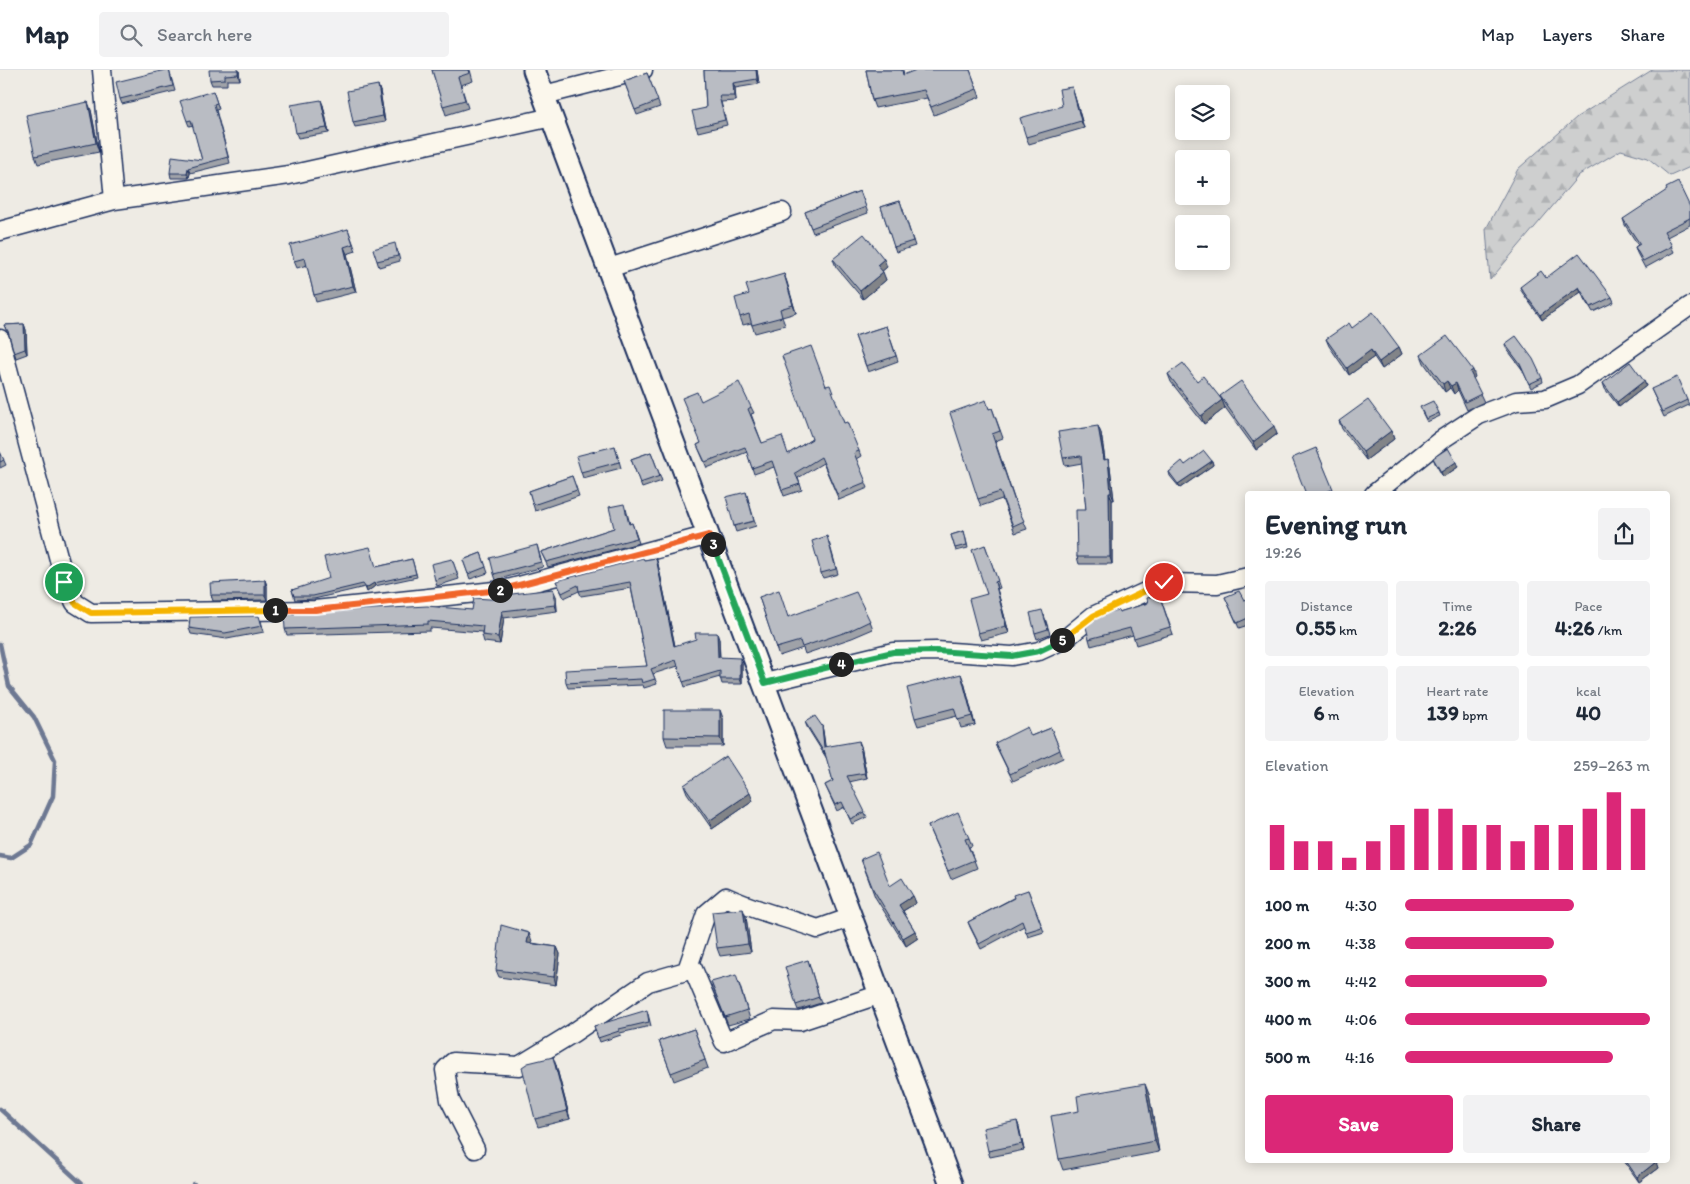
<!DOCTYPE html>
<meta charset="utf-8">
<style>
body{margin:0;font-family:Itim,sans-serif;background:#f2f2f3;color:#1f2937;height:100vh;display:flex;flex-direction:column;font-size:19px;white-space:nowrap}
*{box-sizing:border-box;margin:0}
p{font-size:16px;color:#747a83}
.icon{flex:none;width:28px;height:28px;fill:none;stroke:currentColor;stroke-width:2;stroke-linecap:round;stroke-linejoin:round}
.map{position:relative;flex:1;overflow:hidden}
.side{position:absolute;left:1245px;top:421px;width:425px;height:672px;display:flex;flex-direction:column;background:#fff;border-radius:5px;box-shadow:0 2px 12px #0003}
.side>*{flex:none}
.buttons{position:absolute;left:1175px;top:15px;display:grid;gap:10px}
.buttons a{display:grid;place-items:center;width:55px;height:55px;border-radius:5px;background:#fff;box-shadow:0 2px 12px #0003;font-size:25px}
.pin{position:absolute;display:grid;place-items:center;width:42px;height:42px;color:#fff;margin:-21px;border:2px solid #fff;border-radius:50%;box-shadow:0 1px 5px #0007}
.km{position:absolute;width:25px;height:25px;margin:-12px;border-radius:50%;background:#222;color:#fff;font-size:14px;line-height:25px;text-align:center}
.round{display:grid;place-items:center;flex:none;width:52px;height:52px;border-radius:5px;background:#f2f2f3}
.headline{display:flex;align-items:center;justify-content:space-between;height:85px;padding:0 20px}
h1{font-size:28px;font-weight:700;line-height:38px}
.metrics{display:grid;grid-template-columns:repeat(3,1fr);gap:8px;height:85px;padding:5px 20px}
.metrics div{display:grid;align-content:center;border-radius:5px;background:#f2f2f3;text-align:center}
.metrics b{font-size:21px;font-weight:700}
.metrics small{font-size:14px;font-weight:400}
.metrics p{font-size:14px}
.chart{height:140px;padding:10px 20px}
.chart p{display:flex;justify-content:space-between}
.chart svg{width:100%;height:90px;margin-top:5px;stroke:#db2777;stroke-width:6}
.primary-button{display:flex;gap:10px;margin-top:auto;padding:10px 20px}
.primary-button a{flex:1;height:58px;border-radius:5px;background:#db2777;color:#fff;font-size:20px;font-weight:700;line-height:58px;text-align:center}
.primary-button a+a{background:#f2f2f3;color:#1f2937}
ul{padding:0 20px;list-style:none;font-size:16px}
li{display:grid;grid-template-columns:80px 60px 1fr;align-items:center;height:38px}
li i{height:12px;border-radius:6px;background:#db2777}
header{display:flex;align-items:center;gap:30px;box-sizing:border-box;height:70px;padding:0 25px;background:#fff;border-bottom:1px solid #e0e1e3}
header strong{font-size:24px}
nav{display:flex;gap:28px;margin-inline-start:auto;font-size:18px}
.search{width:350px;height:45px;background:#f2f2f3;display:flex;align-items:center;gap:12px;box-sizing:border-box;padding:0 18px;border-radius:5px;color:#747a83;font-size:19px}
.map>svg:first-child{display:block}
</style>
<header>
<strong>Map</strong>
<div class="search"><svg class="icon" aria-label="search" viewBox="0 0 24 24"><circle cx="10" cy="10" r="6"/><path d="M15 15l6 6"/></svg>Search here</div>
<nav><a>Map</a><a>Layers</a><a>Share</a></nav>
</header>
<div class="map">
<svg width="1690" height="1114" viewBox="0 0 1690 1114">
<defs>
<pattern id="forest-firs" width="22" height="20" patternUnits="userSpaceOnUse" patternTransform="scale(1.25)"><rect width="22" height="20" fill="#cecfcf"/><path d="M5 1l3.5 6h-7zM16 11l3.5 6h-7z" fill="#b0b2b4"/></pattern>
</defs>
<rect width="100%" height="100%" fill="#eeebe4"/>
<filter id="ink" filterUnits="userSpaceOnUse"><feTurbulence type="fractalNoise" baseFrequency=".02" numOctaves="2"/><feDisplacementMap in="SourceGraphic" scale="10" xChannelSelector="R" yChannelSelector="G"/><feConvolveMatrix kernelMatrix="1 2 1 2 8 2 1 2 1" color-interpolation-filters="sRGB"/></filter>
<g filter="url(#ink)">
<!-- forest -->
<path fill="url(#forest-firs)" stroke="#747f96" d="M1652,0H1690V97L1670,106L1648,88L1621,80L1579,105L1490,210L1486,159L1518,99L1577,47Z"/>
<g fill="none" stroke-linecap="round" stroke-linejoin="round">
<!-- stream -->
<path stroke="#6d7892" stroke-width="4.5" d="M0,574L9,616L34,647L55,690L53,726L31,775L11,788L0,786
M0,1039L82,1114
M193,1114H194"/>
<!-- minor casing -->
<g stroke="#1b2f5e" stroke-width="21">
<path id="minor" d="M102,0L114,130
M544,25L643,0
M0,161L114,130L289,105L552,47
M609,198L782,142
M0,269L65,512L75,533L91,543L315,540L504,520L709,465
M1374,424L1441,370L1479,345L1516,331L1545,329L1578,315L1690,236
M765,613L893,582L936,581L1012,586L1039,581L1065,569L1093,546L1165,513L1217,514L1248,507
M687,900L706,844L726,827C756,841 787,848 818,859L852,847
M475,1079L450,1030L445,1000L453,992L519,996L573,963L648,912L693,899L724,972L774,950L800,951L881,924"/>
</g>
<!-- major casing -->
<g stroke="#1b2f5e" stroke-width="25">
<path id="major" d="M534,0L951,1114"/>
</g>
<!-- minor -->
<use href="#minor" stroke="#fbf7ec" stroke-width="18"/>
<!-- major -->
<use href="#major" stroke="#fbf7ec" stroke-width="21"/>
</g>
<!-- wall -->
<path fill="#9fa2a8" stroke="#1b2f5e" d="M169,0L175,21L122,34L120,29Z
M239,0L240,10H227V15H212L210,10Z
M432,0H470L473,11L461,15L468,38L446,45Z
M704,0H757L759,14L735,18L736,31L721,32L727,55L698,62L696,57L706,38Z
M866,0H903L904,5L970,0L980,27L934,45L927,28L875,38L872,30Z
M647,3L660,37L637,45L624,11Z
M213,21L219,39L216,40L230,93L190,103L189,108H171L170,103L202,90L193,55L189,56L187,51Z
M380,21L385,52L355,57L353,52Z
M1074,24L1084,58L1029,74L1026,67L1062,36Z
M323,35L329,63L298,68L296,63Z
M91,40L99,82L38,94L35,86Z
M860,121L868,143L813,163L805,142Z
M900,131L915,176L896,182L881,137Z
M1690,137V155L1667,167L1674,182L1645,198L1637,183L1635,177L1638,175L1625,155L1623,149Z
M348,159L356,181L347,184L356,222L316,232L314,225L307,195L297,198L294,191Z
M397,179L400,191L379,197L377,191Z
M833,189L887,197L882,201L886,210L863,229L836,197Z
M784,204L796,243L782,247L785,255L755,263L751,253L743,255L740,247L749,224Z
M1546,208L1612,227L1614,232L1593,242L1581,222L1542,250L1522,222L1520,217Z
M24,254L26,260L27,284L16,288L9,265L6,260L4,255Z
M886,256L898,291L868,302L855,266Z
M1352,258L1399,277L1402,284L1382,299L1374,287L1349,305L1329,276L1326,269Z
M1505,274L1542,308L1543,312L1531,318L1522,299L1506,278Z
M1421,285L1475,307L1473,309L1484,332L1467,340L1458,320L1454,324L1450,318L1445,322L1424,293Z
M1168,304L1197,311L1221,328L1277,364L1256,380L1224,336L1225,338L1204,354L1171,312Z
M1644,311L1646,316L1619,337L1605,319L1603,313Z
M826,316L844,353L859,381L861,386L856,389L868,418L839,430L823,393L798,408L802,420L784,426L774,397L754,404L747,382L707,398L697,375L701,373V331L751,337L754,343L751,344L762,373L788,384L812,369Z
M1651,319L1687,330L1689,335L1664,347Z
M992,338L1003,368L995,371L1016,434L1027,459L1015,463L1002,429L981,436L978,429L989,339Z
M1421,340L1439,343L1440,346L1427,352Z
M1339,351L1391,361L1394,369L1366,390L1342,359Z
M1101,363L1105,390L1110,397L1114,430H1112V494H1079L1077,487L1086,440L1082,393L1065,396L1063,388Z
M615,376L621,398L583,408L581,402Z
M1316,378L1334,424H1306Z
M0,382L6,395L0,398Z
M651,382L662,411L642,418L631,389Z
M1433,388L1458,397L1443,407L1435,393Z
M1212,391L1213,395L1180,418L1170,406L1169,402L1185,395Z
M572,406L579,426L535,441L529,421Z
M746,422L756,456L736,462L734,456Z
M626,439L630,454L632,453L639,473L548,497L541,482L614,458Z
M964,461L968,478L956,481L951,465Z
M829,472L838,504L823,508L821,503Z
M537,475L543,497L496,510L494,504Z
M985,475L1000,518L997,519L1009,563L981,570L978,563L987,524Z
M481,483L488,503L470,509L463,490Z
M656,488L658,494L675,576L719,569L720,587L742,593V614H722L720,607L685,617L678,596L653,604L657,614L644,618L643,615L568,618L566,613L647,596L631,518L581,526L579,521L564,528L556,511L644,490Z
M412,489L417,507L375,516L367,522L365,517L314,529L295,530L292,520L376,497Z
M452,489L459,509L437,516L435,510Z
M265,510L267,516V530L213,531L211,525Z
M1159,524L1173,564L1136,575L1133,565L1091,576L1089,569L1119,542L1148,533Z
M556,526L557,541L504,548L500,574L484,572L482,565V562L430,558V561L287,565L285,559L472,540L504,530Z
M759,527L788,547L870,551L873,559L852,568L805,584L803,578L779,586Z
M1225,527L1244,530L1248,529V555L1239,558Z
M1044,545L1050,564L1037,569L1035,563Z
M261,551L264,562L227,569L191,564L189,558Z
M964,612L975,655L961,658L957,646L918,656L915,648Z
M723,648V676H667L664,667Z
M805,652L822,656L823,661L825,677L861,676L867,708L849,712L867,747L852,754L844,737L837,741L825,715L833,711L827,689L807,657Z
M1051,658L1063,688L1013,711L998,680L995,673L1031,666Z
M684,715L753,731L712,759L687,723Z
M928,756L969,768L972,776L969,777L977,798L951,809Z
M861,789L890,816L913,826L916,833L903,841L915,861L918,868L906,876L875,827Z
M1028,820L1044,862L1028,867L1024,856L981,879L970,857L968,852Z
M746,847L751,882L720,886L717,878Z
M532,871V873L557,877L560,884L556,915L499,907L496,900Z
M808,890L821,933L798,940L796,935Z
M711,912L739,913L750,949L728,955Z
M648,944L651,956L620,963L621,965L600,972L594,956Z
M694,959L708,998L674,1011L659,971Z
M556,995L570,1049L538,1057L535,1049Z
M1149,1024L1159,1082L1063,1100L1059,1089L1079,1041Z
M1017,1051L1019,1057L1024,1080L990,1087L988,1081Z
M1624,1091H1655L1658,1098L1639,1112Z"/>
<!-- shaded-wall -->
<path fill="#828488" stroke="#1b2f5e" d="M238,0H239L240,10L238,4Z
M756,0H757L759,14L757,9Z
M733,13L735,18L736,31L734,26Z
M378,15L380,21L385,52L383,46Z
M1072,17L1074,24L1084,58L1081,51Z
M321,30L323,35L329,63L327,58Z
M88,32L91,40L99,82L96,73Z
M188,98L190,103L189,108L187,103Z
M344,177L347,184L356,222L353,216Z
M884,189L887,197L880,203L877,195Z
M883,202L886,210L863,229L860,221Z
M784,204L787,212L796,243L793,235Z
M1579,217L1581,222L1542,250L1540,245Z
M24,254L26,260L27,284L25,279Z
M1399,277L1402,284L1382,299L1379,292Z
M1371,280L1374,287L1349,305L1347,298Z
M1473,300L1475,307L1473,309L1470,302Z
M1447,311L1450,318L1445,322L1443,314Z
M1644,311L1646,316L1619,337L1617,332Z
M1456,313L1458,320L1454,324L1451,316Z
M1222,330L1225,338L1204,354L1201,346Z
M1098,356L1101,363L1106,397L1104,390Z
M1274,356L1277,364L1256,380L1253,372Z
M1391,361L1394,369L1366,390L1363,382Z
M1108,389L1110,397L1114,430L1111,423Z
M1212,391L1213,395L1180,418L1178,414Z
M1456,392L1458,397L1443,407L1441,402Z
M1109,423L1112,430V494L1110,487Z
M656,488L658,494L676,581L674,576Z
M265,510L267,516V530L265,525Z
M995,512L997,519L1009,563L1006,556Z
M374,513L375,516L367,522L366,518Z
M553,519L556,526L557,541L555,535Z
M502,541L504,548L500,574L498,567Z
M717,563L719,569L720,593L718,587Z
M740,588L742,593V614L740,609Z
M961,604L964,612L975,655L972,646Z
M720,640L723,648V676L720,668Z
M822,656L823,661L826,682L824,677Z
M859,671L861,676L867,708L865,703Z
M750,723L753,731L712,759L709,751Z
M913,826L916,833L901,842L899,835Z
M743,839L746,847L751,882L748,874Z
M915,861L918,868L906,876L903,868Z
M529,863L532,871L530,880L527,873Z
M557,877L560,884L556,915L554,907Z
M553,987L556,995L570,1049L567,1041Z
M1145,1014L1149,1024L1159,1082L1155,1071Z
M1017,1051L1019,1057L1024,1080L1022,1074Z
M1656,1092L1658,1098L1639,1112L1637,1107Z"/>
<!-- building -->
<path fill="#b9bcc3" stroke="#1b2f5e" d="M165,0H169L173,16L120,29L116,12Z
M209,0H238V4L225,5V9L210,10Z
M432,0H469L470,3L458,7L465,30L443,36Z
M704,0H756L757,9L733,13L734,26H719L725,50L696,57L692,41L706,38Z
M866,0H902L903,5L916,0H970L977,19L931,37L924,20L872,30Z
M647,3L658,31L635,40L624,11Z
M378,15L383,46L353,52L347,21Z
M1072,17L1081,51L1026,67L1020,48L1062,36L1059,19Z
M213,21L217,33L214,34L228,87L188,98L187,103H170L172,86L202,90L191,50L187,51L180,31Z
M321,30L327,58L296,63L291,35Z
M88,32L96,73L35,86L26,45Z
M1678,112L1690,137V148L1664,161L1672,176L1643,191L1635,177L1640,174L1623,149L1667,120L1666,118Z
M860,121L866,137L811,158L805,142Z
M900,131L913,171L894,177L881,137Z
M348,159L353,174L344,177L353,216L314,225L305,188L294,191L290,175Z
M864,164L884,189L877,195L883,202L860,221L833,189Z
M395,173L398,186L377,191L373,179Z
M1579,183L1612,227L1591,237L1579,217L1540,245L1520,217L1541,201L1546,208Z
M784,204L793,235L780,239L782,247L752,255L749,244L740,247L735,228L749,224L746,215Z
M1373,242L1399,277L1379,292L1371,280L1347,298L1326,269L1349,253L1352,258Z
M24,254L25,279L14,283L8,261L4,255Z
M886,256L896,286L866,296L855,266Z
M1447,266L1473,300L1470,302L1481,324L1465,332L1456,313L1451,316L1447,311L1443,314L1421,285Z
M1516,266L1533,289L1542,308L1529,314L1520,294L1505,274Z
M811,276L826,316L830,315L844,353L847,352L859,381L854,383L866,412L837,424L821,387L795,403L800,414L782,420L772,391L752,398L745,377L705,392L697,375L701,373L682,328L697,322L701,331L739,312L751,337L748,339L762,373L782,366L788,384L812,369L782,286Z
M1630,292L1644,311L1617,332L1603,313Z
M1183,293L1197,311L1203,306L1222,330L1201,346L1168,304Z
M1677,307L1687,330L1662,342L1651,319Z
M1241,311L1274,356L1253,372L1220,326Z
M986,330L989,339L992,338L1000,361L992,364L1015,432L1024,451L1013,456L1000,422L978,429L950,343Z
M1368,330L1391,361L1363,382L1339,351Z
M1433,331L1439,343L1426,349L1420,337Z
M1098,356L1104,390L1108,389L1111,423H1109L1110,487H1077L1076,440H1086L1081,386L1063,388L1058,362Z
M615,376L619,392L581,402L576,386Z
M1316,378L1333,419L1322,424H1306L1292,388Z
M1448,378L1456,392L1441,402L1433,388Z
M1204,381L1212,391L1178,414L1169,402L1182,391L1185,395Z
M0,382L4,390L0,392Z
M651,382L660,406L640,413L631,389Z
M572,406L577,420L533,435L529,421Z
M746,422L754,451L734,456L726,427Z
M624,434L629,454L632,453L637,468L546,492L541,482L614,458L609,437Z
M964,461L967,475L955,478L951,465Z
M827,466L836,499L821,503L812,471Z
M537,475L541,492L494,504L490,488Z
M985,475L998,511L995,512L1006,556L978,563L969,529L987,524L972,480Z
M370,477L376,497L412,489L416,504L374,513L366,518L363,514L313,526H294L292,520L329,508L324,487Z
M481,483L486,497L468,504L463,490Z
M643,488L644,490L656,488L674,576L696,569L695,563H717L718,587L740,588V609H720V601L683,612L676,590L651,599L655,609L642,613L641,609L566,613L565,600L647,596L630,512L579,521L578,515L562,523L556,511Z
M452,489L457,503L435,510L431,494Z
M265,510V525H211L210,513Z
M553,519L555,535L502,541L498,567L482,565L483,556L428,551V554L285,559L284,544L427,536L472,540L474,528L504,530V525Z
M779,520L788,547L856,522L870,551L849,561L802,577L800,571L776,578L759,527Z
M1239,521L1244,530L1248,529V548L1237,553L1225,527Z
M1159,524L1170,557L1134,568L1130,558L1089,569L1086,557L1096,548L1110,542L1118,540L1119,542L1148,533L1147,528Z
M1042,540L1048,559L1035,563L1030,543Z
M259,546L262,556L225,563L189,558L190,547Z
M961,604L972,646L958,650L954,638L915,648L907,618Z
M664,640H720V668L664,667Z
M815,646L822,656L824,677L859,671L865,703L847,706L865,742L850,749L842,732L835,735L825,715L833,711L824,680L825,684L805,652Z
M1027,657L1031,666L1051,658L1060,680L1010,704L995,673Z
M726,686L750,723L709,751L684,715Z
M958,742L969,768L965,769L974,790L948,801L928,756Z
M877,782L890,816L902,808L913,826L899,835L915,861L903,868L873,819L861,789Z
M1028,820L1042,857L1026,862L1022,851L979,874L968,852L1014,828L1013,825Z
M743,839L748,874L717,878L712,842Z
M501,855L529,863L527,873L557,877L554,907L496,900Z
M808,890L819,927L796,935L785,897Z
M736,905L747,940L725,947L711,912Z
M647,940L649,952L619,959V961L598,968L594,956Z
M694,959L705,990L671,1003L659,971Z
M553,987L567,1041L535,1049L522,997L528,993Z
M1145,1014L1155,1071L1059,1089L1051,1046L1079,1041L1077,1026Z
M1017,1051L1022,1074L988,1081L983,1058Z
M1626,1091H1655L1656,1092L1637,1107Z"/>
</g>
<g fill="none" stroke-linecap="round" stroke-linejoin="round" filter="url(#ink)">
<!-- split-1 casing -->
<g stroke="#fff" stroke-width="10">
<path id="split-1" d="M64,512L75,533L91,543L275,540"/>
</g>
<!-- split-2 casing -->
<g stroke="#fff" stroke-width="10">
<path id="split-2" d="M275,540H315L500,520"/>
</g>
<!-- split-3 casing -->
<g stroke="#fff" stroke-width="10">
<path id="split-3" d="M500,520L709,465L713,474"/>
</g>
<!-- split-4 casing -->
<g stroke="#fff" stroke-width="10">
<path id="split-4" d="M713,474L765,613L841,594"/>
</g>
<!-- split-5 casing -->
<g stroke="#fff" stroke-width="10">
<path id="split-5" d="M841,594L893,582L936,581L1012,586L1039,581L1062,570"/>
</g>
<!-- split-6 casing -->
<g stroke="#fff" stroke-width="10">
<path id="split-6" d="M1062,570L1093,546L1164,512"/>
</g>
<!-- split-1 -->
<use href="#split-1" stroke="#f5b400" stroke-width="6"/>
<!-- split-2 -->
<use href="#split-2" stroke="#f0652b" stroke-width="6"/>
<!-- split-3 -->
<use href="#split-3" stroke="#f0652b" stroke-width="6"/>
<!-- split-4 -->
<use href="#split-4" stroke="#22a559" stroke-width="6"/>
<!-- split-5 -->
<use href="#split-5" stroke="#22a559" stroke-width="6"/>
<!-- split-6 -->
<use href="#split-6" stroke="#f5b400" stroke-width="6"/>
</g>
</svg>
<div class="buttons">
<a><svg class="icon" aria-label="layers" viewBox="0 0 24 24"><path d="M12 4l9 5-9 5-9-5zM3 14l9 5 9-5"/></svg></a>
<a>+</a>
<a>−</a>
</div>
<div class="pin" style="left:64px;top:512px;background:#1e9e55"><svg class="icon" aria-label="arrive" viewBox="0 0 24 24"><path d="M6 21V4h12l-3 4 3 4H6"/></svg></div>
<div class="pin" style="left:1164px;top:512px;background:#d93025"><svg class="icon" aria-label="check" viewBox="0 0 24 24"><path d="M5 12l5 5 9-10"/></svg></div>
<b class="km" style="left:275px;top:540px">1</b>
<b class="km" style="left:500px;top:520px">2</b>
<b class="km" style="left:713px;top:474px">3</b>
<b class="km" style="left:841px;top:594px">4</b>
<b class="km" style="left:1062px;top:570px">5</b>
<section class="side">
<div class="headline"><div><h1>Evening run</h1><p>19:26</p></div><a class="round"><svg class="icon" aria-label="share" viewBox="0 0 24 24"><path d="M12 15V3M7 8l5-5 5 5M5 13v7h14v-7"/></svg></a></div>
<div class="metrics">
<div><p>Distance</p><b>0.55<small> km</small></b></div>
<div><p>Time</p><b>2:26</b></div>
<div><p>Pace</p><b>4:26<small> /km</small></b></div>
</div>
<div class="metrics">
<div><p>Elevation</p><b>6<small> m</small></b></div>
<div><p>Heart rate</p><b>139<small> bpm</small></b></div>
<div><p>kcal</p><b>40</b></div>
</div>
<div class="chart"><p><span>Elevation</span>259–263 m</p>
<svg viewBox="0 0 160 44" preserveAspectRatio="none"><path d="M5 44V22M15 44V30M25 44V30M35 44V38M45 44V30M55 44V22M65 44V14M75 44V14M85 44V22M95 44V22M105 44V30M115 44V22M125 44V22M135 44V14M145 44V6M155 44V14"/></svg>
</div>
<ul>
<li><b>100 m</b>4:30<i style="width:69%"></i></li>
<li><b>200 m</b>4:38<i style="width:61%"></i></li>
<li><b>300 m</b>4:42<i style="width:58%"></i></li>
<li><b>400 m</b>4:06<i style="width:100%"></i></li>
<li><b>500 m</b>4:16<i style="width:85%"></i></li>
</ul>
<div class="primary-button"><a>Save</a><a>Share</a></div>
</section>
</div>
